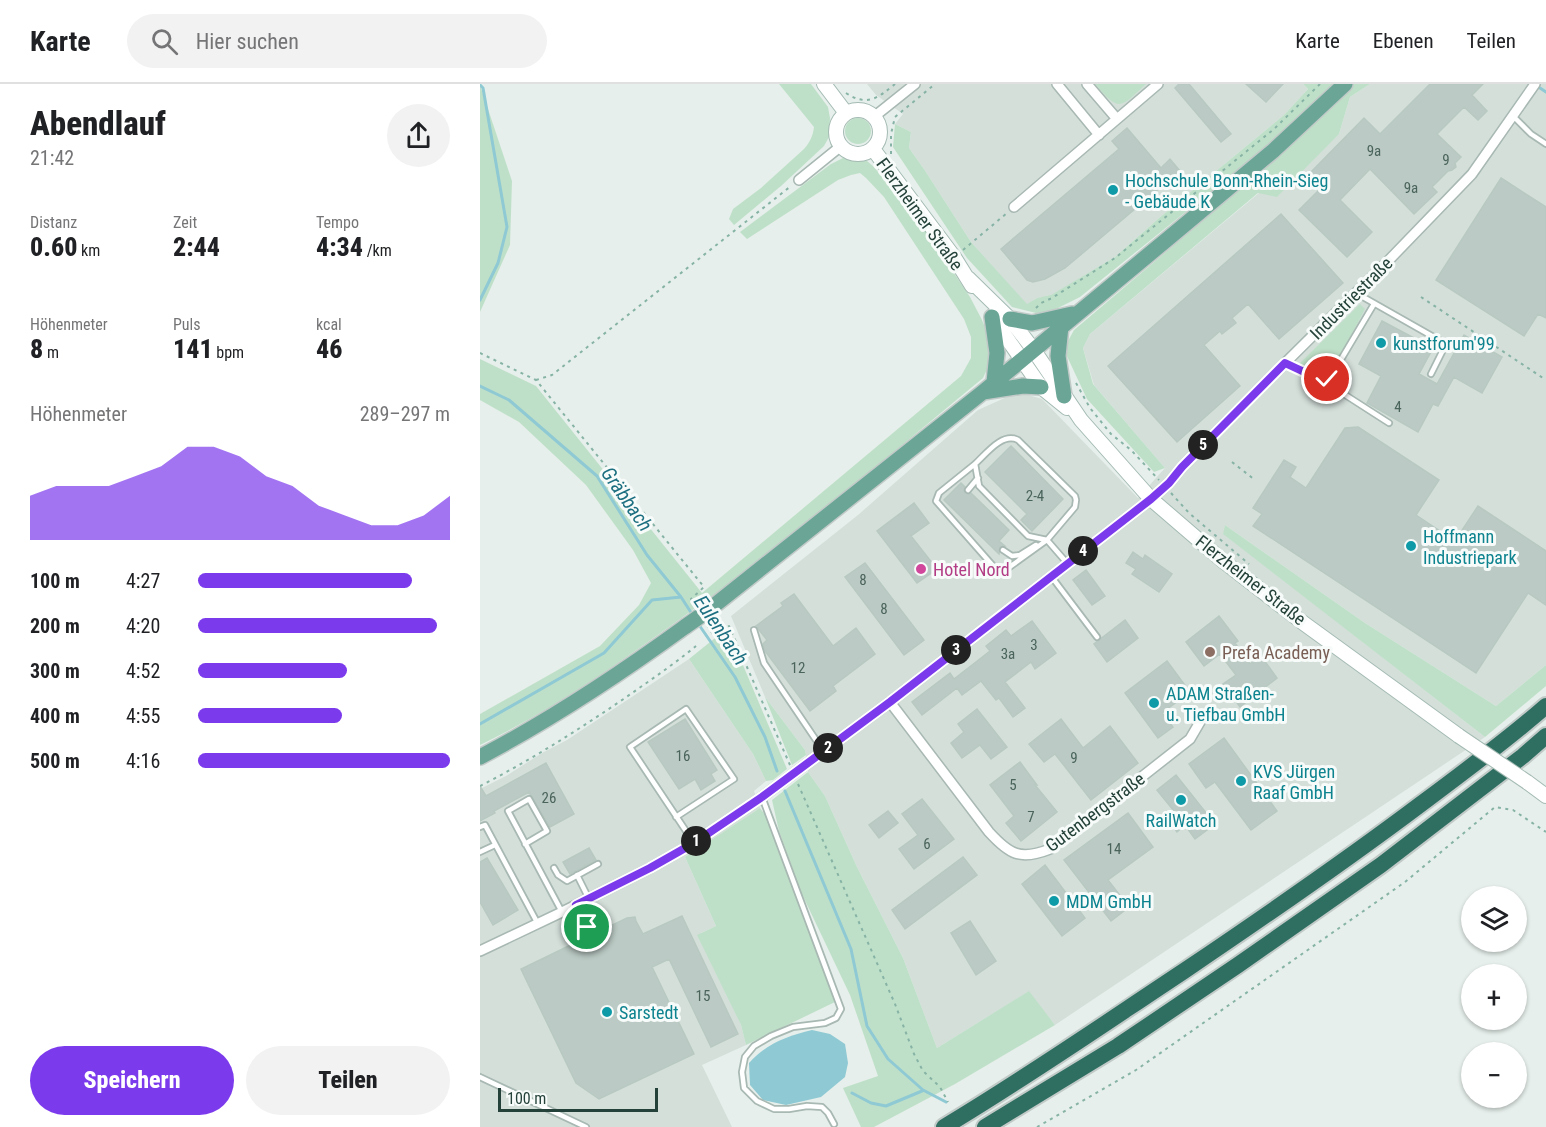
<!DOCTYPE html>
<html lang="de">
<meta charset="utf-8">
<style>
body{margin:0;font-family:"Roboto Condensed",sans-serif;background:#f2f2f2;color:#202124;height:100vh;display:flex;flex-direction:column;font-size:22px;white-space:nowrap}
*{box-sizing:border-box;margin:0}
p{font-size:20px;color:#757577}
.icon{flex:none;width:33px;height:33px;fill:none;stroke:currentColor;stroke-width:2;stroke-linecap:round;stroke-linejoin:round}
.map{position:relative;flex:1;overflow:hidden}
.side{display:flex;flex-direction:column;background:#fff;width:480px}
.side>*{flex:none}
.fabs{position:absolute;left:981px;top:802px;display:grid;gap:12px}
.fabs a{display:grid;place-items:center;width:66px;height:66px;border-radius:50%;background:#fff;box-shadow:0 2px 4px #0004;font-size:30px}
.scale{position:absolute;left:18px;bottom:15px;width:160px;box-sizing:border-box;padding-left:6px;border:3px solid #24423a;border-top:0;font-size:16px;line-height:21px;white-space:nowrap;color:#24423a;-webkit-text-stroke:4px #f7fbf9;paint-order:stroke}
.pin{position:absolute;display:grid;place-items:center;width:51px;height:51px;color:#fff;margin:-26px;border:3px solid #fff;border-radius:50%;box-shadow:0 2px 6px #0007}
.km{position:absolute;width:30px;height:30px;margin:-15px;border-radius:50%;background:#222;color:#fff;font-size:16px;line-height:30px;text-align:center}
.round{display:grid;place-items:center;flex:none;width:63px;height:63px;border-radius:32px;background:#f2f2f2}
.head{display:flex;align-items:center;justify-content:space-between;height:102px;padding:0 30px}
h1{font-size:33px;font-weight:800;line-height:45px}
.stats{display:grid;grid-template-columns:repeat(3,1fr);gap:9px;height:102px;padding:6px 30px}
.stats div{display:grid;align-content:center}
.stats b{font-size:26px;font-weight:800}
.stats small{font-size:16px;font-weight:400}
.stats p{font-size:16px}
.chart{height:168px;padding:12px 30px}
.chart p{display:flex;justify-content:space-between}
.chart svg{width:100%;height:108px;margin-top:6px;fill:#7c3aed;opacity:.7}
.cta{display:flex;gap:12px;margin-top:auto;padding:12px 30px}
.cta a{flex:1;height:69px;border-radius:36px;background:#7c3aed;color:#fff;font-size:24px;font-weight:800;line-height:69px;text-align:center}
.cta a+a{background:#f2f2f2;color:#202124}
ul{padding:0 30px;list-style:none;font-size:20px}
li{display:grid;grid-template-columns:96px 72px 1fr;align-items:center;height:45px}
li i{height:15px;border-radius:8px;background:#7c3aed}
header{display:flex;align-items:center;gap:36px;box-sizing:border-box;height:84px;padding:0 30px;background:#fff;border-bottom:2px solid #e0e0e0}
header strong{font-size:28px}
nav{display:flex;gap:33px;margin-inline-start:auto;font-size:21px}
.search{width:420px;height:54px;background:#f2f2f2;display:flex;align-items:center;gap:15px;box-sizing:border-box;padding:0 21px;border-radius:33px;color:#757577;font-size:22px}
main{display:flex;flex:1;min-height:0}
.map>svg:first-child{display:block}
</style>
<header>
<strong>Karte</strong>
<div class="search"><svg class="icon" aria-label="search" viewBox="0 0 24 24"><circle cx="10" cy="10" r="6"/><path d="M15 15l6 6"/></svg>Hier suchen</div>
<nav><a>Karte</a><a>Ebenen</a><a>Teilen</a></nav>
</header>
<main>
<section class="side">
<div class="head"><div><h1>Abendlauf</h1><p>21:42</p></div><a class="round"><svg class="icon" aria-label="share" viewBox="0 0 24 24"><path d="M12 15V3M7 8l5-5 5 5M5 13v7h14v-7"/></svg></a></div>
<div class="stats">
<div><p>Distanz</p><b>0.60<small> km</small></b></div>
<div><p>Zeit</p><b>2:44</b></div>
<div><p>Tempo</p><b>4:34<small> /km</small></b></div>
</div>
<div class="stats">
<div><p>Höhenmeter</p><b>8<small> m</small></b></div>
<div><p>Puls</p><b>141<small> bpm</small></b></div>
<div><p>kcal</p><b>46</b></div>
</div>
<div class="chart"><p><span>Höhenmeter</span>289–297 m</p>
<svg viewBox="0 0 160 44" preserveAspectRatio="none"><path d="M0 44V26L10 22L20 22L30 22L40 18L50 14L60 6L70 6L80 10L90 18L100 22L110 30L120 34L130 38L140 38L150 34L160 26V44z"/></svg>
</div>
<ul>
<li><b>100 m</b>4:27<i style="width:85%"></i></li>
<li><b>200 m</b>4:20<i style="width:95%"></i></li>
<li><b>300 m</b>4:52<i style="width:59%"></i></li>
<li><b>400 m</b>4:55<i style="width:57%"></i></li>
<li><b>500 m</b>4:16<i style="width:100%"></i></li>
</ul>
<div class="cta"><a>Speichern</a><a>Teilen</a></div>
</section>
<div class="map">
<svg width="1066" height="1043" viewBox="0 0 1066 1043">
<rect width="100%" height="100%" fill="#e6efeb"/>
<!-- built -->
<path fill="#d4dfda" d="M387,0H823L828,5L804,31L679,134L635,173L571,212L557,214L547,221L491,158L444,85L429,64L431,48L415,40L423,30L396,11Z
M890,0H1066V581L1016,622L885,539L745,441L744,450L1005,653L575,941L548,908L457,964L423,874L377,783L345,712L328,688L325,666L285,613L251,532L378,431L498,326L529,312L545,310L562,315L658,414L685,384L614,301L603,264L610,250L779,109L859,50L870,13Z
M209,575L273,670L286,697L274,707L280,724L205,773L236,842L221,849L261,941L266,961L222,981L252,1043H0V705L26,692L62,669L87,656Z"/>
<!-- green -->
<path fill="#bfe0c8" d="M299,0H331L348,23L350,34L349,53L344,62L301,102L254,141L249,135L253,125L281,104L324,65C330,58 333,52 334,43Z
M615,0H666C640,24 640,29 615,0Z
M823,0H853L790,60L600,213L564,231L532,223L487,174L413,63L415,40L431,48L429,64L444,85L491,158L547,220L557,214L571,211L635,173L679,134L804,31L828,5Z
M874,0H890L870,13L859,50L797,113L778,109L610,250L603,264L613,300L685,384L674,388L607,315L585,268L588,257L594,246L798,73Z
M0,1L32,97L30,161L0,228Z
M365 47a13 13 0 1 1 26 0a13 13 0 1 1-26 0Z
M363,74L387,77L394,83L450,153L490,213L501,234L509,252L512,265L509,281L503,294C435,350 368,407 299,462C263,490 226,516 189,543C129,586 67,629 0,661V630L120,562L159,521L171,499L153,466L106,401L39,338L0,316V275L56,302L222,509L481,292L491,274V253L484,235L404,113L386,94L380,89L371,91L358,96L267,155L260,148L351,80Z
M880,220L885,225L850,292L842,294L818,281Z
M745,441L885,539L1016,622L1066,581V602L1005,653L743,450Z
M245,546L249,548L307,685L293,696L286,697L273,670L209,575Z
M285,613L325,666L326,671L312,681Z
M328,688L345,712L377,783L423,874L457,964L549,907L575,941L475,1000L394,1043H381L363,1004L398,992L370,911L321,808L299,747L292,716Z
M280,724L290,737L355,918L266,961L261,941L217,851L236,842L205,773Z"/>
<!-- water -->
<path fill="#8ec9d4" d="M332,946L350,950L365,960L368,979L365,993L341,1013L306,1021L283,1016L270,1001L269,979C286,960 307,952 332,946Z"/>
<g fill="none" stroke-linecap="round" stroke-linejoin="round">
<!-- stream -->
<path stroke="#8ec9d4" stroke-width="3" d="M0,1L3,4L27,143L18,179L0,216
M1060,4L1066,8
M0,302L29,316L117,392L167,471L201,513L212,530
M217,538L255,593L285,653L297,687
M0,640L124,569L172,516L201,513
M305,707L371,865L387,942L408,975L443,1006L466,1018
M372,1009L391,1019L406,1022L442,1007"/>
</g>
<!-- building -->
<path fill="#bbcac4" stroke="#b8c9c2" stroke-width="1.5" d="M699,0H709L751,50L741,58L695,4Z
M766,0H803L786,18Z
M950,0H1003L992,11L1007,27L998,36L984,23L957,50L981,73L975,79L976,83L972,86L968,87L952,103L957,108L934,130L890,85L860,116L892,148L867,173L819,126L844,101L831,88L884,34L900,50Z
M647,44L681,84L690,75L700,87L585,184L565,195L553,198L547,196L521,165L639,65L632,57Z
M1021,94L1066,123V234L1058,230L1044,252L956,196Z
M801,130L863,199L799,255L768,220L752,234L756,239L742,250L740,247L724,261L760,302L697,358L628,282Z
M902,237L953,264L939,290L957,300L984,251L1022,273L1002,309L974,293L958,322L953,320L938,348L887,319L901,292L879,280Z
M878,343L959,396L936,431L975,457L998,422L1066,467V521L1048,509L996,589L773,442L782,430L773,424L804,376L816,383L810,393L826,404L865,344Z
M531,362L583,415L552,447L541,436L547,430L505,388Z
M481,399L485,403L484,406L485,409L488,410L491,409L529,446L519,457L525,462L520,463L519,470L464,416Z
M434,419L449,439L431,452L457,485L437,499L397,447Z
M653,468L663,475L665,471L692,490L679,508L652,490L656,485L646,479Z
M385,479L444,556L424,571L365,493Z
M606,486L625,512L612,521L593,496Z
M314,510L353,562L376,544L395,570L353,602L356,607L330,627L285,567L283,560L287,556L276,542L303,522L301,519Z
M739,532L758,557L755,559L770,580L781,572L797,594L760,623L743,600L756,591L740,570L724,582L706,558Z
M645,536L658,554L627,578L614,560Z
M552,537L576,569L555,585L551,578L525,598L545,624L533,633L519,614L516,616L501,597L482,611L477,604L442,631L432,618L470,589L474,595L510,567L506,562L526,546L531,552Z
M687,577L710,608L682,629L693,643L678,654L645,609Z
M497,625L527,663L511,675L500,661L482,674L471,659L484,648L478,640Z
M205,635L237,686L231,690L235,697L221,706L215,695L199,705L168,658Z
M581,635L603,664L630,642L658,679L611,716L575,670L564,678L549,660Z
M744,654L797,727L771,746L735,698L726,704L709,680Z
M540,678L557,701H555L577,728L541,757L526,739L534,732L510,701Z
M66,679L94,730L70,743L49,708L14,727L15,729L0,737V702L6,712Z
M696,691L735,740L715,755L705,741L697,748L686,733L694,727L677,706Z
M442,715L474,755L434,785L419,765L438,751L422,730Z
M408,727L418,739L399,754L389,741Z
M648,729L673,763L628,796L649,823L631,837L584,776Z
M109,764L116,776L90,790L83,778Z
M483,773L497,791L425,845L412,826Z
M7,774L38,826L13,841L0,818V778Z
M565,781L605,834L582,852L542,800Z
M202,832L258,950L231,963L189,875L172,883L214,970L119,1015L96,999L41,885L101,856L98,848L115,839L118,848L147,834L155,833L156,837L163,850Z
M490,837L516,877L496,891L471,849Z"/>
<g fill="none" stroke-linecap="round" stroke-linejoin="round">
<!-- lane casing -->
<g stroke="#a8b8b2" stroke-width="8">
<path id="lane" d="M1033,32L1051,50L1066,60
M876,209L966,260L951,290
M805,280L842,296L850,294L894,220
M842,296L909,339
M495,380L459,409L456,417L514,483L520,488L524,487L567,456L595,423L596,416L595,412L538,356C522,348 506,370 495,380L499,402L548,452L567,456L587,479
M488,406L498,394
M523,466L532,472L540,471L556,461
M571,492L617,553
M274,546L284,579L336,656L345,666
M282,713L361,925L356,934L345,939L313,943L291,952L274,962L265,973L262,988L264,1004L277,1017L294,1025H309L327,1022L342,1023L348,1029L354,1040
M196,733L254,695L206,625L150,663L214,759
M0,743L5,741L58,840
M45,760L67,747L49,715L28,727L82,828
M0,768L15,761
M74,784L78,791L87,797L118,780
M97,791L109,815
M0,993L106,1043"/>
</g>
<!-- street casing -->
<g stroke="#a8b8b2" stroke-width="12">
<path id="street" d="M577,0L619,51
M607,0L637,35
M395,32L435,0
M319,96L361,62
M534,123L678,0
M410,618L509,748C529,770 540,777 570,765L710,655L724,631
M0,867L82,828L170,784L214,759L282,713L410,618L671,415L689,399L702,383L785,299L909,176L992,90L1055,0"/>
</g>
<!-- secondary casing -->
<g stroke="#a4bbb3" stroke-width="16">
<path id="secondary" d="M344,0L366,29
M356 48a22 22 0 1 1 44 0a22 22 0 1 1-44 0Z
M393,65L474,173L492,202
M488,194L530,235L553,265L601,336L671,415L743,477L822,538L979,652
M512,233L561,303L587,324
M1047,698L1066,712"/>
</g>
<!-- primary casing -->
<g stroke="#c2cac8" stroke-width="18">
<path id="primary" d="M512,233L517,269L514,298
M530,235L552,239L592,230
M581,242L578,272L584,312
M503,308L543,302L561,303
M226,528L503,308L690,153L793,67L865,0
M0,673C72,635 140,590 206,542"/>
</g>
<!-- highway casing -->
<g stroke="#c2cac8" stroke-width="20">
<path id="highway" d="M464,1043C546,994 624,940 704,887C784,833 864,778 941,720C984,688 1026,657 1066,622
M505,1043L638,962L758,881L901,781L1043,672L1066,652"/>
</g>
<!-- path -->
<path stroke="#86b3a5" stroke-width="2" stroke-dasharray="3 4.5" stroke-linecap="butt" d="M366,9C387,23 398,14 415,0
M411,70V50L415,33L455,0
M483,166L527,129
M941,213L1066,296
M556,224L561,219L572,214L635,174L794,45L840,0
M0,269L56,296L224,503L211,515L214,521
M56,296L72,291L311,102
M596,299L610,324L631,350L651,366L679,396
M752,378L775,396
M691,409L709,429L769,480
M227,541L234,552L249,542L310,681
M318,700L415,920L434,970L443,987L460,1003L468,1018
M0,702C51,676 98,646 145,614C169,597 193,581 216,562
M100,829L107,844
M557,1043L656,986L925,798L1015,723L1033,726L1066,748"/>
<!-- lane -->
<use href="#lane" stroke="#fff" stroke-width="4.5"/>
<!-- street -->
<use href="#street" stroke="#fff" stroke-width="9"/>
<!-- secondary -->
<use href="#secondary" stroke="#fff" stroke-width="14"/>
<!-- primary -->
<use href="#primary" stroke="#6aa596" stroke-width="15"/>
<!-- highway -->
<use href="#highway" stroke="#2f6f62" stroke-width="16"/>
<!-- secondary-bridge casing -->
<g stroke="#a4bbb3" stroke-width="16" stroke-linecap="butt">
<path id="secondary-bridge" d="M979,652L1047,698"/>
</g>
<!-- primary-bridge casing -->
<g stroke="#c2cac8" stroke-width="18" stroke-linecap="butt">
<path id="primary-bridge" d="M206,542L226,528"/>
</g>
<!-- secondary-bridge -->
<use href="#secondary-bridge" stroke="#fff" stroke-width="14"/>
<!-- primary-bridge -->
<use href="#primary-bridge" stroke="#6aa596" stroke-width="15"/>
</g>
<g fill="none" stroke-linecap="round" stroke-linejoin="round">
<!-- route casing -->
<g stroke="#fff" stroke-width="12">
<path id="route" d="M107,843L96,821L170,784L214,759L282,713L410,618L671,415L689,399L702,383L805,279L837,294L842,296L847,295"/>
</g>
<!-- route -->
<use href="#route" stroke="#7c3aed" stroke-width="8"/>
</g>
<!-- markers -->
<g fill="#0f9aa8" stroke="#f7fbf9" stroke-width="2">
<circle cx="633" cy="106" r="6"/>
<circle cx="901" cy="259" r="6"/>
<circle cx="931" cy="462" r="6"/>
<circle cx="674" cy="619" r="6"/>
<circle cx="761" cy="697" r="6"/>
<circle cx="701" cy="716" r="6"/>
<circle cx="574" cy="817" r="6"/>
<circle cx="127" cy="928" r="6"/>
</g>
<circle fill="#d1479c" stroke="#f7fbf9" stroke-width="2" cx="441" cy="485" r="6"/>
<circle fill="#8d6e63" stroke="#f7fbf9" stroke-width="2" cx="730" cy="568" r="6"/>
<g text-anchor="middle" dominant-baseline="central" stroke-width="6" stroke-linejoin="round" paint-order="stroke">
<!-- number labels -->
<g font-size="15" fill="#4a645c">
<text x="894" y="67">9a</text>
<text x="966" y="76">9</text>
<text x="931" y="104">9a</text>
<text x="918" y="323">4</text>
<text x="555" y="412">2-4</text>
<text x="383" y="496">8</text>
<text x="404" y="525">8</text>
<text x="554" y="561">3</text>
<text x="528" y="570">3a</text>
<text x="318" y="584">12</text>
<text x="203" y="672">16</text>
<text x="594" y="674">9</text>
<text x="533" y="701">5</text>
<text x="69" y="714">26</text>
<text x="551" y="733">7</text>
<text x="447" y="760">6</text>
<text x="634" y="765">14</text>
<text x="223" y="912">15</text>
</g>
<!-- culture labels -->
<g font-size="18" fill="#0d838f" stroke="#f7fbf9" text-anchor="start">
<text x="645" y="96">Hochschule Bonn-Rhein-Sieg<tspan x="645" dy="21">- Gebäude K</tspan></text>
<text x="913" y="259">kunstforum'99</text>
<text x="943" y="452">Hoffmann<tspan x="943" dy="21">Industriepark</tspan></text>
<text x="686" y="609">ADAM Straßen-<tspan x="686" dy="21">u. Tiefbau GmbH</tspan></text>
<text x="773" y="687">KVS Jürgen<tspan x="773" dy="21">Raaf GmbH</tspan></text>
<text x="701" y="736" text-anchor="middle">RailWatch</text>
<text x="586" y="817">MDM GmbH</text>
<text x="139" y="928">Sarstedt</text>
</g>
<!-- street labels -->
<g font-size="18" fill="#24423a" stroke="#f7fbf9">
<text transform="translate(440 130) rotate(54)">Flerzheimer Straße</text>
<text transform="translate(871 214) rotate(-45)">Industriestraße</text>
<text transform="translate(771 496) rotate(38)">Flerzheimer Straße</text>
<text transform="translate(615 728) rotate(-37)">Gutenbergstraße</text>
</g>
<!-- hotel labels -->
<g font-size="18" fill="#b23c85" stroke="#f7fbf9" text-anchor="start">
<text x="453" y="485">Hotel Nord</text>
</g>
<!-- education labels -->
<g font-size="18" fill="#785e54" stroke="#f7fbf9" text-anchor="start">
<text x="742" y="568">Prefa Academy</text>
</g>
<!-- water labels -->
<g font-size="20" font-style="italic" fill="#1c6f80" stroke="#f7fbf9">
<text transform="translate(147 415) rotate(55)">Gräbbach</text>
<text transform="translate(241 546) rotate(56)">Eulenbach</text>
</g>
</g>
</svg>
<div class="fabs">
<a><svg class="icon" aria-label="layers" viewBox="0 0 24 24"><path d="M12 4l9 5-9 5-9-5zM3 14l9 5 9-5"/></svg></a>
<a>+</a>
<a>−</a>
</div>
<div class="scale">100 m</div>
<div class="pin" style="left:107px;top:843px;background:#1e9e55"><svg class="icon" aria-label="arrive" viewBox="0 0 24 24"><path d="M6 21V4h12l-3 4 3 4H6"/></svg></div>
<div class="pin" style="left:847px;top:295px;background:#d93025"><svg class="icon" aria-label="check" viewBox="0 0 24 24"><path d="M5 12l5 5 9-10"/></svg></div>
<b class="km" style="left:216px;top:757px">1</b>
<b class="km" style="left:348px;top:664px">2</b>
<b class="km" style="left:476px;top:566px">3</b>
<b class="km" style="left:603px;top:467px">4</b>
<b class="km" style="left:723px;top:361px">5</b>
</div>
</main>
